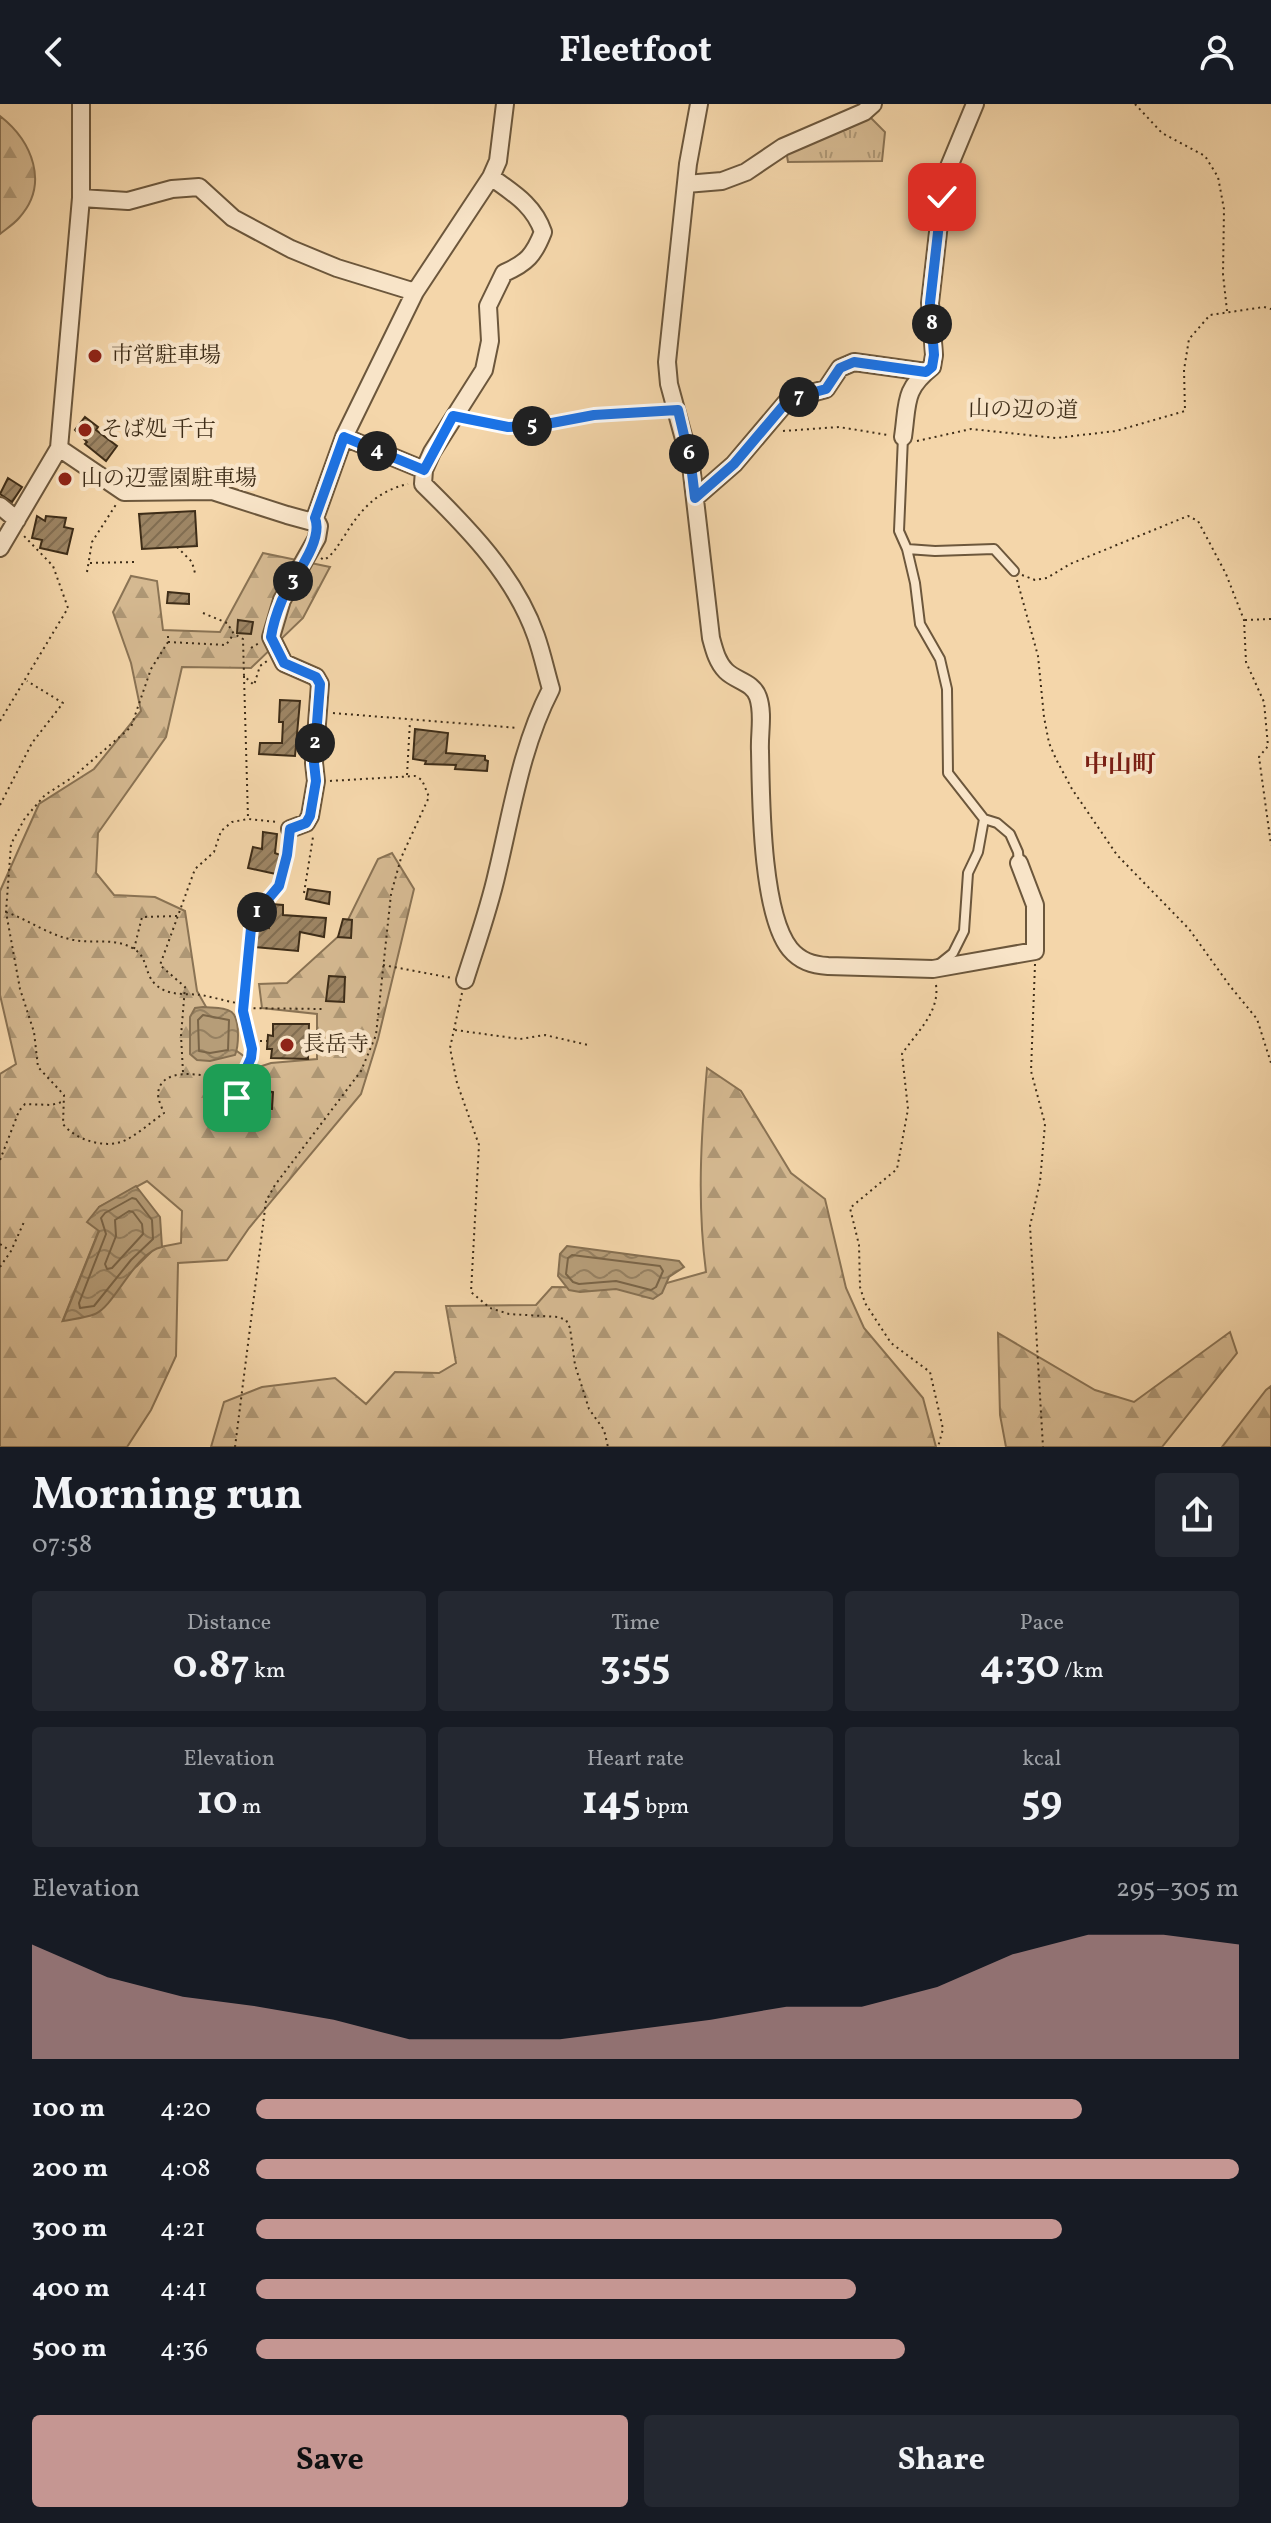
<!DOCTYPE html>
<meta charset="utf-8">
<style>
body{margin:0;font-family:Vollkorn,"Noto Serif JP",serif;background:#242831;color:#f1f3f6;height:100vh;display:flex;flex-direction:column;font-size:30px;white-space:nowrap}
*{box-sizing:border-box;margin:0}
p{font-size:26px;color:#9ea1a6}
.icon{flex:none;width:44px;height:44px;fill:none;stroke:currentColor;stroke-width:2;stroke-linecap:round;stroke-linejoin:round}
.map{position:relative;height:1343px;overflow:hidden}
.details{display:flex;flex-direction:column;background:#171b24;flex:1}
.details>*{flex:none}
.pin{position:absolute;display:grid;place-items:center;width:68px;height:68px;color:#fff;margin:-34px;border-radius:16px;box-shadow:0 4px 12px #0006}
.km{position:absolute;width:40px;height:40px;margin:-20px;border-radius:50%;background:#222;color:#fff;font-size:22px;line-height:40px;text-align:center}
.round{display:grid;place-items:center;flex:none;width:84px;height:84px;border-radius:8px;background:#242831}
.overview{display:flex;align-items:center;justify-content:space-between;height:136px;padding:0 32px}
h1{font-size:44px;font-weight:700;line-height:60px}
.stats{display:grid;grid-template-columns:repeat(3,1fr);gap:12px;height:136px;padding:8px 32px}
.stats div{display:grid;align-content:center;border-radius:8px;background:#242831;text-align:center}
.stats b{font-size:40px;font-weight:700}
.stats small{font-size:22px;font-weight:400}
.stats p{font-size:22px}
.chart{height:224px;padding:16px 32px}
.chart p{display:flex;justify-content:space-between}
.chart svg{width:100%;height:144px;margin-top:8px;fill:#c59692;opacity:.7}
.button{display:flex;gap:16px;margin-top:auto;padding:16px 32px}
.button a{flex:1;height:92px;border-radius:8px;background:#c59692;color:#111;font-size:32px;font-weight:700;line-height:92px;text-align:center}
.button a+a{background:#242831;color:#f1f3f6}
ul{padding:0 32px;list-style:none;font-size:26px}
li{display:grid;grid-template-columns:128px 96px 1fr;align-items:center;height:60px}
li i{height:20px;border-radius:10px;background:#c59692}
header{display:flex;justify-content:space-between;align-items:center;height:104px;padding:0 32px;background:#171b24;font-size:36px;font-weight:700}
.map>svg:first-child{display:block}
</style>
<header><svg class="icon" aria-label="back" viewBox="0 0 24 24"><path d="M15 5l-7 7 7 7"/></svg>Fleetfoot<svg class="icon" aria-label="person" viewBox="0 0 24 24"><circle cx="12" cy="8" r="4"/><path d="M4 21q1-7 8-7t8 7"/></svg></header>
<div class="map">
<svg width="1271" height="1343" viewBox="0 0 1271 1343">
<defs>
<pattern id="grass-tufts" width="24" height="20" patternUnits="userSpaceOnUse" patternTransform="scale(2)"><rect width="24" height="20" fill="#d5b991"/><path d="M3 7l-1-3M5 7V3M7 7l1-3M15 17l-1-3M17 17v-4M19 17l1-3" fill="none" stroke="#ae9775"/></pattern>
<pattern id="forest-firs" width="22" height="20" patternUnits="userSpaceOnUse" patternTransform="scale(2)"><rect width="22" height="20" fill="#d5b991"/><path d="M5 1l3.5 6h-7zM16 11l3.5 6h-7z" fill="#ae9775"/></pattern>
<pattern id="water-waves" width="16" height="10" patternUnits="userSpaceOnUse" patternTransform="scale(2)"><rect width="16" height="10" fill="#b69d78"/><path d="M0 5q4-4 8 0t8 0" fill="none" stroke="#958061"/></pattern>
<pattern id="building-hatch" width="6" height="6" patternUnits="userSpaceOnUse" patternTransform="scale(2)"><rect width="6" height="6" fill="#9d8564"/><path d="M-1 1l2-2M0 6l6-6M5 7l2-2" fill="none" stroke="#816d51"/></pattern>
</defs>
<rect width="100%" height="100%" fill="#f4d6aa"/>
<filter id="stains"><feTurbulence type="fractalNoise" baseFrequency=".0025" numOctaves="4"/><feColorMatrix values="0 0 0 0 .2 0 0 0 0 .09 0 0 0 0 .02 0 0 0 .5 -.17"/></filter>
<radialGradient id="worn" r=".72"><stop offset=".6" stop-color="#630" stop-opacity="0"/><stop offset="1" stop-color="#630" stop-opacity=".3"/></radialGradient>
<!-- grass -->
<path fill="url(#grass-tufts)" stroke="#8a7354" stroke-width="2" d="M870,13L885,28L882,57L788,58L786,46L847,25Z"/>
<!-- forest -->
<path fill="url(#forest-firs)" stroke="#8a7354" stroke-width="2" fill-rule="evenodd" d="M0,12C32,37 50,80 19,114C14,120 6,125 0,130Z
M263,449L330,463L303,514L251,564L182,563L166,633L98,729L96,769L114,791L155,793L185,807L197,887L227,940L259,963L271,959L317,955V910L262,904L259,880L287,879L341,830L378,755L392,749L414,785L378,935L361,990L249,1124L227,1156L178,1159L176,1252L151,1306L127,1343H0V970L16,960L0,891V787L39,700L94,665L141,607L131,559L113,508L131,472L157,477L163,526L220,528ZM147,1077L182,1107L181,1139L155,1144L137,1162L63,1216L99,1126V1103Z
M707,964L741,987L791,1069L825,1095L846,1184L864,1224L923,1294L936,1343H211L224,1298L262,1283L335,1274L366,1300L395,1268L439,1269L456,1259L446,1202L536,1201L552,1183L649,1184L706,1168C697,1099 701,1033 707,964Z
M1230,1228L1237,1249L1162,1343H1006L1000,1311L998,1229L1095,1286L1134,1298Z
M1271,1282V1343H1222L1266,1286Z"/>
<!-- water -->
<path fill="url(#water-waves)" stroke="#867052" stroke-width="2" d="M203,903C228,905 238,902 238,931C238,939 238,944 235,951L210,957L197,956L190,950V913L195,904Z
M136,1082L160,1113L162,1143C135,1148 115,1202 95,1210C85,1214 73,1215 63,1217L99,1127L87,1118L99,1103Z
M567,1142L679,1157L684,1163L669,1173L662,1189L653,1195L616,1185L580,1188L569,1186L558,1172L560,1150Z"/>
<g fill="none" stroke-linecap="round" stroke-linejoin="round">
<!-- shore -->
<path stroke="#7a6548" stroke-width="2" d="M203,911L229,916L228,946L210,949L199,947L198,916Z
M132,1094L136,1095L152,1116L153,1135L131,1156L94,1202L80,1204L79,1199L106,1130L101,1114L105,1109Z
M129,1107L133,1108L142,1120L143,1130L112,1164L107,1165L105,1160L116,1132L115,1116Z
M572,1151L660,1162L663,1167L656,1183L651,1186L616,1177L579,1180L573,1178L566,1170L568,1154Z"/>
</g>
<!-- building -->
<path fill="url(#building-hatch)" stroke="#3e2d18" stroke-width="2" d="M85,313L98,323L96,326L117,342L106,357L85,340L87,338L75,326Z
M8,374L22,383L12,398L0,390Z
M195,407L197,442L142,445L139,410Z
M37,412L45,417L46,412L66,414L64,423L73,425L67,450L40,444L42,436L32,434Z
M168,488L189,490V500L167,499Z
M238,516L253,518L251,530L237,529Z
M280,596L300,597L295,652L259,650L260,639H282L283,618H279Z
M415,625L448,629L446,649L485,652V656L488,657L487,667L455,665L456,661L425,660L426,657L413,655Z
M263,728L277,730L275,749L280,751L276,770L248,764L253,743L262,745Z
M308,785L330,788L329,800L306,795Z
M271,800L283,801V811L326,814L324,833L300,828L298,847L254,843L255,822L269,824Z
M343,815L352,816L351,834L338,833Z
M329,872L345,873L344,898L326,897Z
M273,920H309L308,955L271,954L272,945H267L268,931L273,932Z
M242,983L273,988L272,1005L239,1004Z"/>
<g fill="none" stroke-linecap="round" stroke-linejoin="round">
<!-- service casing -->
<g stroke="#6c573c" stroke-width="12">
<path id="service" d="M903,333L899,427L907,445L915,479L920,520L940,555L947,585L948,669L984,715L997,719L1010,730L1018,748L1019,759
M907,445L935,447L994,445L1014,467
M938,861L953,849L964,827L968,769L978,748L984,715"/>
</g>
<!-- minor casing -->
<g stroke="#6c573c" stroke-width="20">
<path id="minor" d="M699,0L688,60L667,258L669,280L691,361L711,534C714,545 717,558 726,567C736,577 753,578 758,593C764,610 759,629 760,647C761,694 761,809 790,845C800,857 812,861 828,862L933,865L1035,847V801L1019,759
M686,80L722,77L746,68L783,43L864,8L873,0
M81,94L128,97L172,85L199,83L233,114L291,145L337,164L415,188
M344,333L424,366
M903,333C908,299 903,286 932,263L934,251L930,199L942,93L948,65L975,0
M59,344L124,388L212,387L287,411L309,417L315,414
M695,394L734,360L789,295L826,285L840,264L854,258L926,268
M0,402L17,416
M315,414L344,333L415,188L491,73L498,57L505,0
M0,444L59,344L81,94V0
M290,725L306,719L310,712L316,677L314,659L320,580L316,573L284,559L271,533L282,496L317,434L319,422L315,414
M465,876C476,841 489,805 497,769C512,707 521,643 551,585C546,568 542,549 536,532C515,472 468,424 423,380L424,366L432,348L484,266L490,237L488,202L504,169C527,159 534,151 543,128C534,101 513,89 491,73"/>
</g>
<!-- path -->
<path stroke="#3e2d18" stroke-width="2" stroke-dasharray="2 4" stroke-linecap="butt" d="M1135,0L1162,29L1205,52L1218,73L1224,105L1223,170L1227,207
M469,314C522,328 541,319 592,312C614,308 638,309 660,307
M783,327L839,323L888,331
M917,337L971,325L1056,334L1116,327L1185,307L1184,266L1189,235L1210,211L1264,203L1271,205
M177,443L192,458L195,469
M321,454L324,456C334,450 338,441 345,431C361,405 377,387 408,380
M90,459L137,458
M87,468L92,438L117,399
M1022,471L1035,476L1047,474L1070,460L1188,412L1198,417L1226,470L1244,516L1246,558L1264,598L1268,642L1259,653L1271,741
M1017,476L1038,552L1044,613L1049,639L1056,655L1072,685L1117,751L1189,825L1230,882L1257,915L1271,959
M203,509L227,519L234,530L243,535L244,572L254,581L260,562L267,557
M1245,516L1271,515
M168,532V538L151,565L131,623L73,673L45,691L25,714L11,740L6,808L20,885L34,928L38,963L64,991L63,1020C75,1035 101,1044 121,1038C135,1033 151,1018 164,1009C162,1004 158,996 158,990C160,963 199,970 217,974L230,993L237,994C237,973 255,958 250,937
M168,538L226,541L233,531
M251,544L259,539
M244,572L248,714
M333,609L518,624
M0,617L68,504L53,462L24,432
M407,671L410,617
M0,701L32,639L63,599L27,577
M304,789L313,733
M6,808C29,816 50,832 74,836C95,840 114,833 134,845C148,853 144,869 155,880C168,893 187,889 201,891C213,893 225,897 237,899L239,904L323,905
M134,845L142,813L177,812
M1035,860L1031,967L1045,1020L1040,1078L1030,1122L1043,1343
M383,861L452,874
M936,881C940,908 916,929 902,950L908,1005L897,1065L850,1104L859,1141L860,1183L865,1199L891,1239L930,1268L943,1325L938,1343
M462,889L450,944L457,979L479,1041L471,1188L490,1204L509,1210L558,1213L566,1216L570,1224L575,1261L589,1305L604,1326L608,1343
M455,926L520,935L545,931L588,941
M268,937H250L243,907L252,814L279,782L289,740
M183,968L181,932L185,883L160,861L195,765L214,748L221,727L232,718L248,715L277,718
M0,1056L19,1007L25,1000L51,1001L62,998
M0,1140L9,1146
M0,1163L11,1147L24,1118
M235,1343L266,1097L275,1081L361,967L376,931L391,790L401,754L429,693L422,676L415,672L329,677"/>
<!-- service -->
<use href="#service" stroke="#f8e4c8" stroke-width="8"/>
<!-- minor -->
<use href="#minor" stroke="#f8e4c8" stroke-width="16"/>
</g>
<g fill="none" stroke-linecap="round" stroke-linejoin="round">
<!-- route casing -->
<g stroke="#fff" stroke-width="16">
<path id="route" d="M237,994V985L251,954L252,945L243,907L252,814L279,782L287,751L290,725L306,719L310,712L316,677L314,659L320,580L316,573L284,559L271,533C273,520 277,508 282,496C293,474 324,437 315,414L344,333L424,366L453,312L508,323L536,322L594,311L678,306L691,361L695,394L734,360L789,295L826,285L840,264L854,258L926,268L932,263L934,251L930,199L942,93"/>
</g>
<!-- route -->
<use href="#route" stroke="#1a73e8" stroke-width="10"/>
</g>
<!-- markers -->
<g fill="#8f2418" stroke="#f8e4c8" stroke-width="3">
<circle cx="95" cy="252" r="8"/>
<circle cx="85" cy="326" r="8"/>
<circle cx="65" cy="375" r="8"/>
<circle cx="287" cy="941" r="8"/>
</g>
<g text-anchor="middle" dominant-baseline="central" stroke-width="8" stroke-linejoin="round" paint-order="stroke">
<!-- poi labels -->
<g font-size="22" fill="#3e2d18" stroke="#f8e4c8" text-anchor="start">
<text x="111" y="252">市営駐車場</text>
<text x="101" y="326">そば処 千古</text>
<text x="81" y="375">山の辺霊園駐車場</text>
<text x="303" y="941">長岳寺</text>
</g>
<!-- street labels -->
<g font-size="22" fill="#3e2d18" stroke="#f8e4c8">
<text transform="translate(1023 307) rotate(1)">山の辺の道</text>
</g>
<!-- neighbourhood labels -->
<g font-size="24" font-weight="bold" fill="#7a1f14" stroke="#f8e4c8">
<text x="1120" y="662">中山町</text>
</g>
</g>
<rect width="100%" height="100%" filter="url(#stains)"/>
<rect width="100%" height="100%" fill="url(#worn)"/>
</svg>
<div class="pin" style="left:237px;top:994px;background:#1e9e55"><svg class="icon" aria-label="arrive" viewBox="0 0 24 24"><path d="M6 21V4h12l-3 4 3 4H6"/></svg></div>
<div class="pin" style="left:942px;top:93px;background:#d93025"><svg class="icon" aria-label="check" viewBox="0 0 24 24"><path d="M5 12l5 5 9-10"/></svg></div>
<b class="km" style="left:257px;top:808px">1</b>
<b class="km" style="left:315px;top:639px">2</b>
<b class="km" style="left:293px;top:477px">3</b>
<b class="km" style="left:377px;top:347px">4</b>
<b class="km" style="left:532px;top:322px">5</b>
<b class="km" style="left:689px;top:350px">6</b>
<b class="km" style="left:799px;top:293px">7</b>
<b class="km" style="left:932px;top:220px">8</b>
</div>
<section class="details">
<div class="overview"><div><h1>Morning run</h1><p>07:58</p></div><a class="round"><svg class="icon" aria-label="share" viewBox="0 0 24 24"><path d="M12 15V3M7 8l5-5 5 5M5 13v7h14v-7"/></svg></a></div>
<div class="stats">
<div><p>Distance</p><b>0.87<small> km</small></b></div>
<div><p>Time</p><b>3:55</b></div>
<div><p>Pace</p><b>4:30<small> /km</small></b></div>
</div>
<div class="stats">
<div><p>Elevation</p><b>10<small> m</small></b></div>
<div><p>Heart rate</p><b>145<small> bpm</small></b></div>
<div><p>kcal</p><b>59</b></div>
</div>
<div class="chart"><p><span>Elevation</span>295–305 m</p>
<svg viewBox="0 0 160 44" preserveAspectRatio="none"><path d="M0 44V9L10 19L20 25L30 28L40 32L50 38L60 38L70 38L80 35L90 32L100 28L110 28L120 22L130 12L140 6L150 6L160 9V44z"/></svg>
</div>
<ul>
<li><b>100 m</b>4:20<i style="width:84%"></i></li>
<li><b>200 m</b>4:08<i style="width:100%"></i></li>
<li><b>300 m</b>4:21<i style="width:82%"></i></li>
<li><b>400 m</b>4:41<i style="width:61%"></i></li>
<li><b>500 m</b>4:36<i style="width:66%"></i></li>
</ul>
<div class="button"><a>Save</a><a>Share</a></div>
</section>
